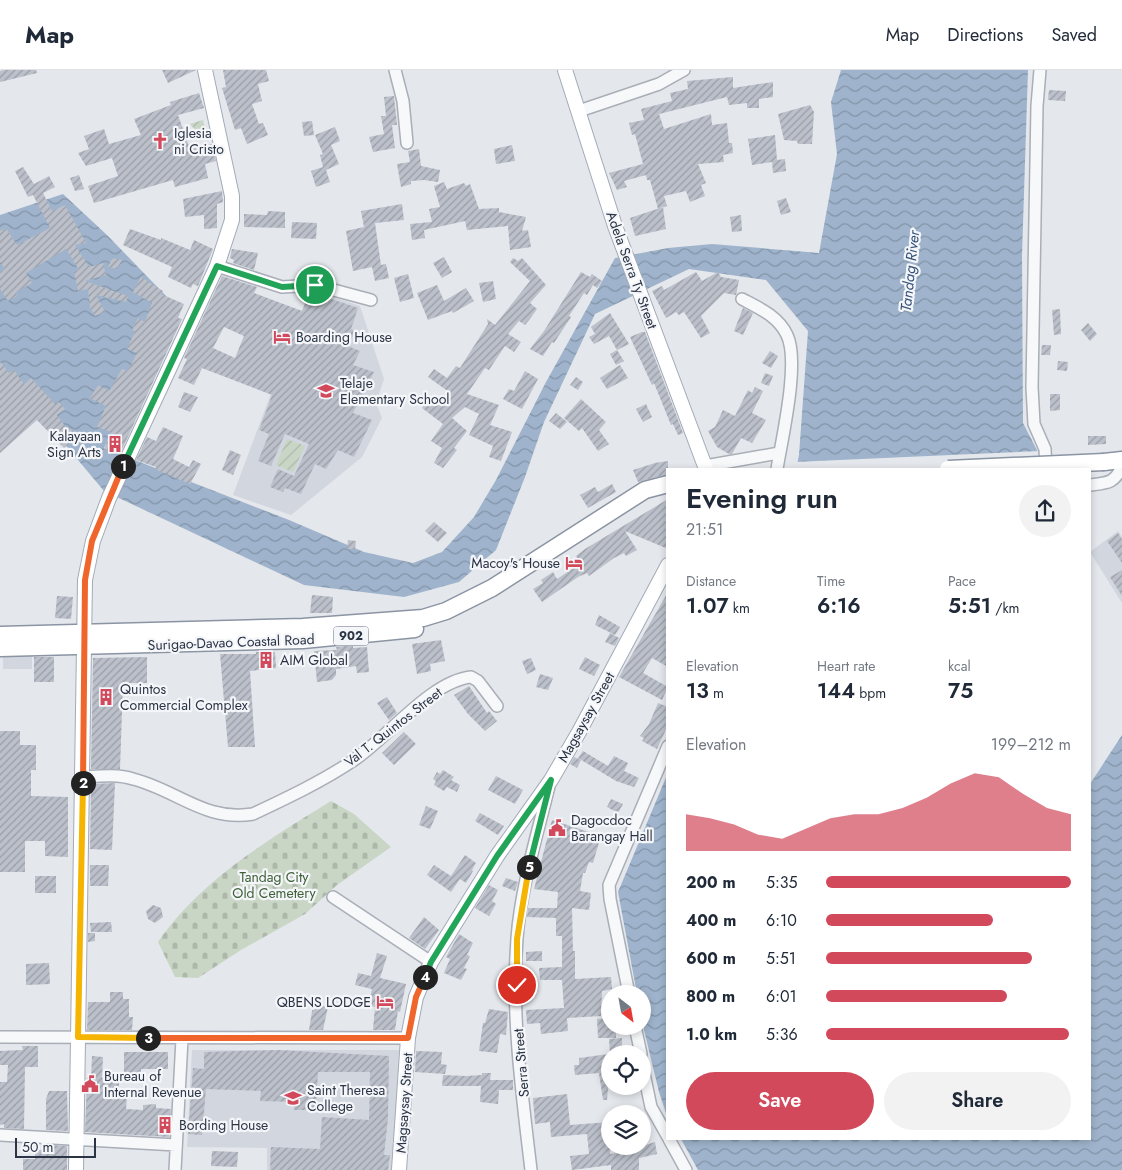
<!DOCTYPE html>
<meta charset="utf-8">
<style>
body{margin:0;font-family:Jost,sans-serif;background:#f2f2f3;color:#1f2937;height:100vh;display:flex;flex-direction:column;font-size:19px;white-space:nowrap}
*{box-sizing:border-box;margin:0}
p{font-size:16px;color:#747a83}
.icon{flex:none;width:28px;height:28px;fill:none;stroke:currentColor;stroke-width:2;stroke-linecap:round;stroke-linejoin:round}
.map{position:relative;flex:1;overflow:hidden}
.sheet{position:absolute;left:666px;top:398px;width:425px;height:672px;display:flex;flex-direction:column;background:#fff;border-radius:0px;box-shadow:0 2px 8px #0003}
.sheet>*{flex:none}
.needle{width:32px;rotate:149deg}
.controls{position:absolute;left:601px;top:915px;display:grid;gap:10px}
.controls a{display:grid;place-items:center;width:50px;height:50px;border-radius:50%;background:#fff;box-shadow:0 2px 8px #0003;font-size:25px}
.scale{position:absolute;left:15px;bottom:12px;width:81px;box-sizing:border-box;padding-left:5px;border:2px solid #2b3445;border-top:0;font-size:14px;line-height:18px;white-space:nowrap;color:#2b3445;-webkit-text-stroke:4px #f4f6f9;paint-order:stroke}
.pin{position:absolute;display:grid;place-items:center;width:42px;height:42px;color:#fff;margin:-21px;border:2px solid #fff;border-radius:50%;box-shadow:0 1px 5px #0007}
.km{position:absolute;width:25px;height:25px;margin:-12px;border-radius:50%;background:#222;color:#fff;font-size:14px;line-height:25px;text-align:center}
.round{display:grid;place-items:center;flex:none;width:52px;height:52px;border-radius:26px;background:#f2f2f3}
.headline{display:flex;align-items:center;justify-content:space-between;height:85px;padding:0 20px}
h1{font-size:28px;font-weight:600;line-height:38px}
.figures{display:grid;grid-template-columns:repeat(3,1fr);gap:8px;height:85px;padding:5px 20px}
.figures div{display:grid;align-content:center}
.figures b{font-size:21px;font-weight:600}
.figures small{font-size:14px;font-weight:400}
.figures p{font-size:14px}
.chart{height:140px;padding:10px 20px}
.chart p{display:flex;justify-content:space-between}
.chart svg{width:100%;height:90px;margin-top:5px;fill:#d1495b;opacity:.7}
.button{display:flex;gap:10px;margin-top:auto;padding:10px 20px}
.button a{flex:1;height:58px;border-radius:30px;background:#d1495b;color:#fff;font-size:20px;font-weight:600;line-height:58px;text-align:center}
.button a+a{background:#f2f2f3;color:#1f2937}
ul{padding:0 20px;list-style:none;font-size:16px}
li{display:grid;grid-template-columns:80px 60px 1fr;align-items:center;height:38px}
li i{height:12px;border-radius:6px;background:#d1495b}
header{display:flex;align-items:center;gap:30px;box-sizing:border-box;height:70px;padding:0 25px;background:#fff;border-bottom:1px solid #e0e1e3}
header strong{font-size:24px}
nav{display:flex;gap:28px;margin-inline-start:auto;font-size:18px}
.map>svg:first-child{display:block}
</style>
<header>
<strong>Map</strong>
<nav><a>Map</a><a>Directions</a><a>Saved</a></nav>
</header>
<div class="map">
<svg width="1122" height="1100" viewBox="0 0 1122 1100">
<defs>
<pattern id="cemetery-stones" width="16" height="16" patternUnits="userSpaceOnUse" patternTransform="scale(1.25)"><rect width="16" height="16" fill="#c9d6c5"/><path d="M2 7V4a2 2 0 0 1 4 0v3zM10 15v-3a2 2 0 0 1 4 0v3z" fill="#adb8ab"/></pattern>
<pattern id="garden-furrows" width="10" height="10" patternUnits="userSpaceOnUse" patternTransform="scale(1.25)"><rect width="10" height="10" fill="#c9d6c5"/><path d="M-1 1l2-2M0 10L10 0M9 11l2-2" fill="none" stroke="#adb8ab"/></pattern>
<pattern id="water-waves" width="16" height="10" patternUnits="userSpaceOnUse" patternTransform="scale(1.25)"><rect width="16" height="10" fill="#9fb4cc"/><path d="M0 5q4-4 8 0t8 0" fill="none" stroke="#8293a7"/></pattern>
<pattern id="building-hatch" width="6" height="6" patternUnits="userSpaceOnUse" patternTransform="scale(1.25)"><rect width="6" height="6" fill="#bbc0ca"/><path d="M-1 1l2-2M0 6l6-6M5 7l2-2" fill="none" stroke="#989da6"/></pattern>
</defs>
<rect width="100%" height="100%" fill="#e4e7ec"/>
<!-- built -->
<path fill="#d2d6de" d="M310,219L360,236L384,309L376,333L382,348L362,387L291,445L233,425Z
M1118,461L1122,467V533L1090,482Z
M3,585H32V599H3Z
M192,980H399L394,1100H267V1078L187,1077Z"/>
<!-- cemetery -->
<path fill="url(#cemetery-stones)" d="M331,731L354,744L391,777L337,815L305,844L241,880L198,908L175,907L158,872C201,810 268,770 331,731Z"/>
<!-- garden -->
<path fill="url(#garden-furrows)" d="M203,50L207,67L203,68L190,54Z
M287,369L305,376L293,402L276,395Z"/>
<!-- water -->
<path fill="url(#water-waves)" d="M841,0H1028L1022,185L1023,353L1038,382L796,399L799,385L808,261L766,210L689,199L595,244L544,352L525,407L496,480L459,512L404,527L304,515L104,421L0,297V145L63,124L107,165L169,229L150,279L104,378L289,450L364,482L413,493L442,482L474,447L496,410L546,312L615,188L668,178L712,174L819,183L837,84L831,32Z
M1122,665V1100H698L681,1069H1090V714Z
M667,705L668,1046H667L659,1022L643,956L642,924H637L618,822Z"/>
<!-- pier -->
<path fill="#e4e7ec" d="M1040,381V399H793L795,392Z"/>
<!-- building -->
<path fill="url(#building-hatch)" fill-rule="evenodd" d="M4,0H36L37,3L0,12V1Z
M162,0H196L168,13Z
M223,0H266L269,11L258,14L262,31L252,34L259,54L263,53L268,65L247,74L241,58L235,60L222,18L226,17Z
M733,7V18L773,12V27L759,29V38H747V33L729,35L727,27L659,44L664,59L711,44L712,55L727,53L729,73H732L733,83L723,85L724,92L698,94L706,113L701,115L705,126L690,132L686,121L664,126L667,136L658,139L650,110H647L646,105L624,111L627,117L617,120L609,103L643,94L635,64L632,65L629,53L644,50L641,39L672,31L670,23L688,19L687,11Z
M1049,20L1066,21L1065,31L1048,30Z
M199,23L204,38L178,45L190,79L212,74L216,91L205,94L208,108L175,117L173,110L94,133L88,116L118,106L112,88L86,96L78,83L89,79L84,66L104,59L109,74L141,65L134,49L171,35L170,32Z
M394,26L397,55H392L395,78L373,82L369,67L384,64L381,46H386L384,27Z
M810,35L814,42L812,74H798L797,71L784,70L778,44Z
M312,51L314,65L304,66L302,52Z
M335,57L340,71L331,75L339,94L326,100L330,112L316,117L311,101L323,97L320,85L323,84L315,65Z
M775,65L777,90L785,89L786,101L773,103L772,92L752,95L748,69Z
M512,75L515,91L496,94L494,79Z
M419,79L421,96L440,100L438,112L424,110L411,111V114L401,117L397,94L410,92L408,81Z
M23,97L34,114L49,106L55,117L43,123L52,141L65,135L86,173L75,175L89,197L103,193L106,205L85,211L128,226L126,232L96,225L105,242L95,246L90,237L88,219L78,221L74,202L79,200L66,179L26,203L32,213L15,223L17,226L8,231L0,219V202L5,199L0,192V161L6,158L17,175L50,158L33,125L28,127L15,101Z
M79,105L84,119L75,121L70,108Z
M444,112L447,119L464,113L466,116L470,114L479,139L499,138V142L526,147L522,161L528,160L531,177L510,180L508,156L467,160L465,151L424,160L425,168L412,170L410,154L432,152L429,139L440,137L434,116Z
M222,121L223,132L217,134V158L204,159V145L185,147L183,129Z
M786,128L791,142L781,145L777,131Z
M402,134L404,150L375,153L381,195L386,194L389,208L375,211L372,197L353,201L346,161L364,157L361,141Z
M663,137L666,159L635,166L630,148Z
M268,141L285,142V158L244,157V144L267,145Z
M741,145L742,161L732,162L730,147Z
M292,152L317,153L316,169L291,168Z
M130,159L161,170V168L190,180L194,170L213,179L198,216L193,214L191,218L168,207L172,197L123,175Z
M232,179L258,183L254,200L233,193L234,190L230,188Z
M444,187L452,202L442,208L433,193Z
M112,188L122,190L117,199L108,197Z
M513,188L518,191L522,188L546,215L530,233L537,239L530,249L525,255L519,251L508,264L521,272L514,282L505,276L489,300L485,298L467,324L499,335L490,355L512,362L501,391L489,387L493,376L469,365L479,344L465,337L452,348L467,361L454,378L457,380L443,398L434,393L442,378L431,371L443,354L422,338L429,328L439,335L449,322L428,307L434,299L447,308L456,296L460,298L488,254L487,249L495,255L530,211L510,192Z
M581,202L590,207L592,204L602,211L597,218L593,215L587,225L584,223L569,246L571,247L554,273L552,272L543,286L530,279L544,261Z
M696,202L702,211L718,202L721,207L739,210L736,225L724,223L701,246L710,263L701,268L684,242L679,245L676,242L666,248L652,221L662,216L664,220Z
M408,204L414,228L400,232L394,208Z
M222,206L257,217L254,223L302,241L310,223H314L358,238L351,259L355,261L348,276L360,281L353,295L374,302L353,343L372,350L354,387L338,380L326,399L315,394L301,424L285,418L283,422L270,417L278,399L294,406L309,374L285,364L271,396L258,391L269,364L259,360L272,325L202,298L194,315L178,308L187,289L184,288ZM224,257L244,266L235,288L213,278Z
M141,207L163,221L161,224L184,234L178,248L182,249L120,384L104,379L111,362L97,357L106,336L90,328L98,315L109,321L122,299L128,301L137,283L127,279L135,261L132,260L138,248L145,252L152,233L133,222Z
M493,211L496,229L483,232L479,213Z
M437,215L444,231L466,218L474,231L453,243L452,241L428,250L417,223Z
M743,238L753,243L743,265L734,261Z
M1060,239L1061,264L1054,265L1052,240Z
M610,243L629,274L617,280L624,291L616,295L610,284L617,280L609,266L594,274L589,267L595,264L591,257Z
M1088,253L1097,264L1090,271L1081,260Z
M642,262H645L683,363L678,365L673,354L671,355L654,313L652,315L630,267Z
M1042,275H1051L1050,285H1041Z
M770,281L778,286L771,298L762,293Z
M0,291L9,303L14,300L24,314L31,308L55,334L58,331L65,339L57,345L67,359L69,357L77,367L64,378L37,350L0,383Z
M1058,291L1068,292L1067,301L1057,300Z
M620,295L628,308L607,319L600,308Z
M525,301L538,309L522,339L503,329L509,319L514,321Z
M765,303L773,306L769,316L761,313Z
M576,307L583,312L578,320L570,315Z
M755,317L763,321L752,343L766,350L752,373L741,368L732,384H729L717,377L708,361L715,357L723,340L735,346L748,320L752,323Z
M184,322L198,327L190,342L178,337Z
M1050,324H1060V340L1050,341Z
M581,329L606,352L599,360L609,374L598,381L582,358L579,361L564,348Z
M646,334L652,347L643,352L636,339Z
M556,343L567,352L560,359L549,351Z
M163,357L183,366L173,389L189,397L193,390L201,394L190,414L155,399L156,397L136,390L147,367L156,371Z
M1088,366H1106V374L1088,375Z
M230,380L241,385L233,405L222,400Z
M668,391V404L638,412L633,400L655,393Z
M612,414L616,422L588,438L580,425L595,417L598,422Z
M668,429V479L625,461L637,480L626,486L624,483L614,488L589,506L587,503L578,507L542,532L533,519L543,513L541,510L553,502L557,509L572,499L570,495L578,489L576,486L585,479Z
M434,452L447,463L438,472L425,461Z
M1118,463L1122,469V493L1107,471Z
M348,470L356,471L355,479H347Z
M1122,500V526L1110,507Z
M668,522V597L652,588L643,603L668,617L662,630L619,607Z
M312,525L333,527L332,543H310Z
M57,526L73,527L71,549L55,548Z
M599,545L620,557L615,565L595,555Z
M610,563L619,568L615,576L605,572Z
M441,570L445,591L430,594L431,601L417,604L412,574Z
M353,575V578L367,577L369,602L357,603L356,596L336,599V605L332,610L317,612L314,581L337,580L336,577Z
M256,582H275L276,598L250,601L255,677H228L220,584H256Z
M34,587H54V612H34Z
M147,587V613H123L120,699H91L93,588Z
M585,587L600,595L594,606L579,599Z
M531,588L536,600L527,604L522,591Z
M540,604L553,608L548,620L536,617Z
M469,616L487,643L489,641L497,651L485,661L468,644L454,625Z
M387,627L397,643L389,650L377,633Z
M658,633L668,637V655L657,679L642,671L644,668L640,666L649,654Z
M0,661H20V675H36V700H31V726L68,727V787L45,786V771H25V802H0Z
M404,662L416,674L394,695L382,683Z
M583,681L608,696L614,686L628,693L624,701L639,708L634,717L616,711L578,688Z
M574,687L581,690L577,698L570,694Z
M443,700L454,707L451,710L460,715L457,722L447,717L444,721L434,715L436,711L433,709L437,702L440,704Z
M496,706L523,720L515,734L488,720Z
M115,713L112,780L90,779L91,714Z
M611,729L623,734L618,743L607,737Z
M426,736L438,741L430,759L419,755Z
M480,743L504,756L498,765L475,751Z
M552,750L601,766L593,793L589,792L585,803H583L580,821L591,823L589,840L572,838L573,881H575V909L611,907L612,919L602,921L601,946L567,948L568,961L541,964L540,953L527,954L526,940L564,938L562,910H540L539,898L562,897V866H556V848L527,847L528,838H557L558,822L534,819Z
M465,785L476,793L472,800L473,801L466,813L460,809L451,822L427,805L434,795L451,806Z
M90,795H109L108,816H90Z
M35,806H56V823H35Z
M506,808L518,812L515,821L502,816Z
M489,815L498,820L492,831L496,834L489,846L475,838Z
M153,835L161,838L163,847L155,853L148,849L146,841Z
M424,847L439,860L425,879L409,868Z
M111,852L112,862H91L90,853Z
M88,863H95V871L88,872Z
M459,864L473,873L467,885L470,886L464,898L467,899L461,910L444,903L450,889L446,887Z
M542,881V891H526V882Z
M377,883L387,886L380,908L406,914L400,942L398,941L395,960H373L375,937L368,935L372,919L355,915L358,903L371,906Z
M49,893L50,914L26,915V894Z
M110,922H123V929H129V947H133L132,960H87L88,932H110Z
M313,935L328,937L323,960H309Z
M489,939L508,942L506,965L500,964L497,983L479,981L483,953H485Z
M609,948V956H616V968H598L597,949Z
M622,968V984H610L609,969Z
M22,976H38V997H25L24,1059L4,1058V1054L0,1055V1012H7L8,995H0V981L23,980Z
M278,980L389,986L388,1048L384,1085H390L388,1100H270L271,1077L320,1079L322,1047L369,1050L370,1002H318L316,1040H294V1032L260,1031L261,1021L206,1019L202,1065L188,1064L193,998L204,999V982Z
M416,981L442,982L441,994L447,995L445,1004L415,1002Z
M124,982H168V999H141V1006H124Z
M609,984L610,1017L608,1018L607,1030H603L599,1003L575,1005L574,995H579V988Z
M92,986L103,987L102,1008L119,1009V1028H127L126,1039L143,1040V1035L156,1034V1038L171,1039L169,1067L85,1062L87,1008H91Z
M482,1003H491L490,1010H513V1020H499L498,1034L480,1032L481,1016H442L443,1005L466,1006L482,1005Z
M49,1021H67L68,1061L46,1060V1029Z
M567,1024L570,1055L610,1052V1084L631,1081V1076H642L655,1072L657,1084L639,1088V1100H611V1095L572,1100L570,1086L589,1084L587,1064L551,1067L550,1052L535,1054L533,1028Z
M49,1075L67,1076V1100H23V1089H35V1080H49Z
M212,1081L238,1082L237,1097L211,1096Z"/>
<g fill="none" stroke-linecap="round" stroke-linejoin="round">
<!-- minor casing -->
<g stroke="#a9aeb7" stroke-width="14">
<path id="minor" d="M395,0L403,31L407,73
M1040,0L1037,36L1032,317L1034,354L1045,379L1046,399
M579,41L659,14L684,0
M217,196L282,217L315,215L371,230
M742,229C759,238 778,246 787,265C800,292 782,368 777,399
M705,396L779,383
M1090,415C1108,413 1115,413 1122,396
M83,707C100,706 117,704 133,709C177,720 205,752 253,744C287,728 323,711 354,690C387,668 431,611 471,607L478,611L497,636
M333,827L431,892
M629,924L610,829L609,815L668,676
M635,956L641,984
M0,967L408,968
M642,994L651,1037L668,1067
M0,1065L176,1075
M669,1069L686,1100
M175,1100L182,969
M531,1100C522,1024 511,945 517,868C521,817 537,766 549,716"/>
</g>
<!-- major casing -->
<g stroke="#a3abb8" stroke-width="16">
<path id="major" d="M565,0L615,156L706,399
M76,1100L85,510L93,471L109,428L217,196L232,150V126L205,0
M399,1100L408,968L416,927L431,892L497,786L551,710L579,662L668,495"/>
</g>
<!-- highway casing -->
<g stroke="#8b94a3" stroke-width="19">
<path id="highway" d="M1104,392L1122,390
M0,565L303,557L423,548L446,541L492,518L645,420L668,414
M0,578L303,570L415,559"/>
</g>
<!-- minor -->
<use href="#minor" stroke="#f7f8fa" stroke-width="11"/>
<!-- major -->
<use href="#major" stroke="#fff" stroke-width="14"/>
<!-- highway -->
<use href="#highway" stroke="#fff" stroke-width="16"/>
<!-- highway-bridge casing -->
<g stroke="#8b94a3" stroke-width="19" stroke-linecap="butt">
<path id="highway-bridge" d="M948,399L1104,392"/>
</g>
<!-- highway-bridge -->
<use href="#highway-bridge" stroke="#fff" stroke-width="16"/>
</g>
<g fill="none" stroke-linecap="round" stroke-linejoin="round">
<!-- split-1 casing -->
<g stroke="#fff" stroke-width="10">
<path id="split-1" d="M123,396L217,196L282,217L315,215"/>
</g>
<!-- split-2 casing -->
<g stroke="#fff" stroke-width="10">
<path id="split-2" d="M83,713L85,510L92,471L123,396"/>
</g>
<!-- split-3 casing -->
<g stroke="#fff" stroke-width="10">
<path id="split-3" d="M83,713L78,967L148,968"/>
</g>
<!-- split-4 casing -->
<g stroke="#fff" stroke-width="10">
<path id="split-4" d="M148,968H408L416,927L425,907"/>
</g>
<!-- split-5 casing -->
<g stroke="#fff" stroke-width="10">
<path id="split-5" d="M425,907L431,892L497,786L551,710L529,797"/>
</g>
<!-- split-6 casing -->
<g stroke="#fff" stroke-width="10">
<path id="split-6" d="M517,915V869L529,797"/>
</g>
<!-- split-1 -->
<use href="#split-1" stroke="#22a559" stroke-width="6"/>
<!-- split-2 -->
<use href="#split-2" stroke="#f0652b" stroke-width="6"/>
<!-- split-3 -->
<use href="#split-3" stroke="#f5b400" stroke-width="6"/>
<!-- split-4 -->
<use href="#split-4" stroke="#f0652b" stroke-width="6"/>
<!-- split-5 -->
<use href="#split-5" stroke="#22a559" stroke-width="6"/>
<!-- split-6 -->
<use href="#split-6" stroke="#f5b400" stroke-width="6"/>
</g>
<!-- icons -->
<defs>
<g id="church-bare" transform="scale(1.35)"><path d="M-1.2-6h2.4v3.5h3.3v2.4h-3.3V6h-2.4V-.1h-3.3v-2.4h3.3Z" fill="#d1495b" stroke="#f4f6f9" stroke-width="2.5" paint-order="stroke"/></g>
<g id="hotel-bare" transform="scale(1.35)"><path d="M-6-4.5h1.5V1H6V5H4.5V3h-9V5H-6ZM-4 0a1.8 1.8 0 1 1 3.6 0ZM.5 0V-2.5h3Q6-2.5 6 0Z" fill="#d1495b" stroke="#f4f6f9" stroke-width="2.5" paint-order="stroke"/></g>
<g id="school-bare" transform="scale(1.35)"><path d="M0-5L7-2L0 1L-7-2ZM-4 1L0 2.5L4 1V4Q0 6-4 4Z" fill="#d1495b" stroke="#f4f6f9" stroke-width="2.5" paint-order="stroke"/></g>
<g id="building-bare" transform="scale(1.35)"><path d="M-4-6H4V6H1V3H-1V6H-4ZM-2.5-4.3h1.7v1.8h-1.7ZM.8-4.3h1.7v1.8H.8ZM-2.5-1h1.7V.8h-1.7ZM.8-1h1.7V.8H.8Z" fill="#d1495b" stroke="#f4f6f9" stroke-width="2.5" paint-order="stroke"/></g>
<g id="civic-bare" transform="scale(1.35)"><path d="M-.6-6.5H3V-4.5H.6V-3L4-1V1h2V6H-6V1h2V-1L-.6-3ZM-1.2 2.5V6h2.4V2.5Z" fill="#d1495b" stroke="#f4f6f9" stroke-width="2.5" paint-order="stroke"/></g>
<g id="university-bare" transform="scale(1.35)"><path d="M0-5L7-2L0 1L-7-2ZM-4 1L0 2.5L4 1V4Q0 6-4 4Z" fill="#d1495b" stroke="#f4f6f9" stroke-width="2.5" paint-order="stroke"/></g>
</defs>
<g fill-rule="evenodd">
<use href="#church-bare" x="160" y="71"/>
<use href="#hotel-bare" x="282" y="267"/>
<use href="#school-bare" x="326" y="321"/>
<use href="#building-bare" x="115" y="374"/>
<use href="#hotel-bare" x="574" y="493"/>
<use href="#building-bare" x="266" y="590"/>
<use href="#building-bare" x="106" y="627"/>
<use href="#civic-bare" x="557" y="758"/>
<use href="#hotel-bare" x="385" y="932"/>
<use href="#civic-bare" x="90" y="1014"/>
<use href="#university-bare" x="293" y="1028"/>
<use href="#building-bare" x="165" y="1055"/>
</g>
<g text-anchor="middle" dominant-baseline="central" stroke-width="4.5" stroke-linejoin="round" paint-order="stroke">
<!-- shield labels -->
<rect fill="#f4f6f9" stroke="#676e7b" stroke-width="1" x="333.5" y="556.5" width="35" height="19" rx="4"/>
<g font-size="12" font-weight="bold" fill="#2b3445">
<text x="351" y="566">902</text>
</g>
<!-- poi labels -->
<g font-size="14" fill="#2b3445" stroke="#f4f6f9" text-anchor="start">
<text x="174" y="63">Iglesia<tspan x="174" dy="16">ni Cristo</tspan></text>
<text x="296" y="267">Boarding House</text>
<text x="340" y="313">Telaje<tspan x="340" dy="16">Elementary School</tspan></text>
<text x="101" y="366" text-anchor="end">Kalayaan<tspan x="101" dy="16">Sign Arts</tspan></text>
<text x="560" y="493" text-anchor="end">Macoy's House</text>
<text x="280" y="590">AIM Global</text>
<text x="120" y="619">Quintos<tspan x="120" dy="16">Commercial Complex</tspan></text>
<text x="571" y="750">Dagocdoc<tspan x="571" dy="16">Barangay Hall</tspan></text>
<text x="371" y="932" text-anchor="end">QBENS LODGE</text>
<text x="104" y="1006">Bureau of<tspan x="104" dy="16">Internal Revenue</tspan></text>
<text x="307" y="1020">Saint Theresa<tspan x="307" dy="16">College</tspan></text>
<text x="179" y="1055">Bording House</text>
</g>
<!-- street labels -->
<g font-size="14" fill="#2b3445" stroke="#f4f6f9">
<text transform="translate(632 200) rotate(70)">Adela Serra Ty Street</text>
<text transform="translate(231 572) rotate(-2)">Surigao-Davao Coastal Road</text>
<text transform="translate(586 647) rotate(-61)">Magsaysay Street</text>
<text transform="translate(393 657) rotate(-38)">Val T. Quintos Street</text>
<text transform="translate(521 993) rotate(-95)">Serra Street</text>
<text transform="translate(404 1033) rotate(-86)">Magsaysay Street</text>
</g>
<!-- park labels -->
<g font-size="14" fill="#3f6138" stroke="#f4f6f9">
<text x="274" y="807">Tandag City<tspan x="274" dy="16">Old Cemetery</tspan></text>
</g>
<!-- water labels -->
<g font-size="15" font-style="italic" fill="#34527a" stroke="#f4f6f9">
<text transform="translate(910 201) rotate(-84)">Tandag River</text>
</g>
</g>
</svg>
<div class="controls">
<a><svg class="needle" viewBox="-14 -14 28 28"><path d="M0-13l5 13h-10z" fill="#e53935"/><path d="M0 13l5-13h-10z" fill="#747a83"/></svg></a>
<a><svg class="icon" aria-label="locate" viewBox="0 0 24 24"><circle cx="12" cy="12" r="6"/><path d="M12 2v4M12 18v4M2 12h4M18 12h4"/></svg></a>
<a><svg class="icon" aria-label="layers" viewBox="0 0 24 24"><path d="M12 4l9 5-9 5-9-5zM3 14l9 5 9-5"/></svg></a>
</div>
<div class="scale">50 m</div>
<div class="pin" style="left:315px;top:215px;background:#1e9e55"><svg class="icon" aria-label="arrive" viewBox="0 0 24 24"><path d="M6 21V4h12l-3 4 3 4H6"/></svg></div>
<div class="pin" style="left:517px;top:915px;background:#d93025"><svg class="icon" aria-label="check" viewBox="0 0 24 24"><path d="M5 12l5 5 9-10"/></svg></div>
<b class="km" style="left:123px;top:396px">1</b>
<b class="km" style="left:83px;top:713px">2</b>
<b class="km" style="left:148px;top:968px">3</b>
<b class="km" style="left:425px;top:907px">4</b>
<b class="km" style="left:529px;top:797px">5</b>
<section class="sheet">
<div class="headline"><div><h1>Evening run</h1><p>21:51</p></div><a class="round"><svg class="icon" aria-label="share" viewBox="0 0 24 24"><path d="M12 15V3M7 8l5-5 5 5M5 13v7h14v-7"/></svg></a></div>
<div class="figures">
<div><p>Distance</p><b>1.07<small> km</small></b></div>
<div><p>Time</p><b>6:16</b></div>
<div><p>Pace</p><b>5:51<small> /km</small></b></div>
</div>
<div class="figures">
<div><p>Elevation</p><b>13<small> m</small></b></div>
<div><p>Heart rate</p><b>144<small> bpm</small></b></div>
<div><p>kcal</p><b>75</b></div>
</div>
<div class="chart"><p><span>Elevation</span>199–212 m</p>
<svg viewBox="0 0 160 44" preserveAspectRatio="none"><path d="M0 44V26L10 28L20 31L30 36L40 38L50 33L60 28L70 26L80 26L90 23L100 18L110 11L120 6L130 8L140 16L150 23L160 26V44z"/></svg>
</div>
<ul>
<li><b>200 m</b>5:35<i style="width:100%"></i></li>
<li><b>400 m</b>6:10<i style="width:68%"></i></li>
<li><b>600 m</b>5:51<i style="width:84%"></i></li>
<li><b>800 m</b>6:01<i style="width:74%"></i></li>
<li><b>1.0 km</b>5:36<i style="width:99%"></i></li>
</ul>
<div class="button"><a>Save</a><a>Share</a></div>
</section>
</div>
